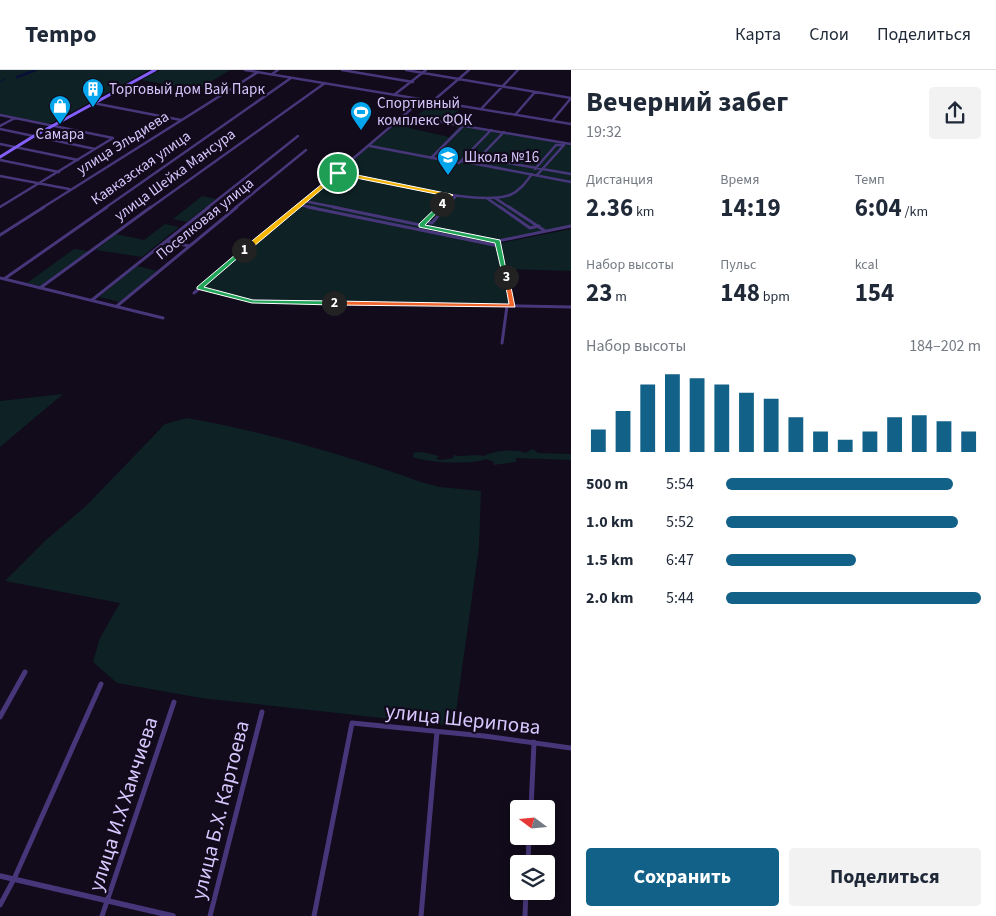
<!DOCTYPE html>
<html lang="ru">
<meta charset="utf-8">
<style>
body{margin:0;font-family:"Source Sans 3",sans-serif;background:#f2f2f3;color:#1f2937;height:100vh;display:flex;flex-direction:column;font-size:19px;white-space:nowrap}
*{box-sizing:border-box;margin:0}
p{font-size:16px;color:#747a83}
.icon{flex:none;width:28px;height:28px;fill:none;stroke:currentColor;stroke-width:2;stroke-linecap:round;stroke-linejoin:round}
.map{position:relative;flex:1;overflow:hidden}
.details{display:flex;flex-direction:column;background:#fff;width:425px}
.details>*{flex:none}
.needle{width:32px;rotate:286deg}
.tools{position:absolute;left:510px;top:730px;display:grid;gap:10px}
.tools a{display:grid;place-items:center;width:45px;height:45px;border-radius:5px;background:#fff;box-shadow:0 2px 12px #0003;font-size:25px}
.pin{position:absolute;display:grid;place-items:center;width:42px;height:42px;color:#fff;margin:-21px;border:2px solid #fff;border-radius:50%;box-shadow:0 1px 5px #0007}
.km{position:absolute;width:25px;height:25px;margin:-12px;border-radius:50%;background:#222;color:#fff;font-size:14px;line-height:25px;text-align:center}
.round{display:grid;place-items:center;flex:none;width:52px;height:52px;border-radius:5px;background:#f2f2f3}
.head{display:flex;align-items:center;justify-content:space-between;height:85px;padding:0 15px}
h1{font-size:28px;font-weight:700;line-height:38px}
.figures{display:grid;grid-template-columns:repeat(3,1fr);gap:8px;height:85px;padding:5px 15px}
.figures div{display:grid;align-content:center}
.figures b{font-size:25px;font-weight:700}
.figures small{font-size:14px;font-weight:400}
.figures p{font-size:14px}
.chart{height:140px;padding:10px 15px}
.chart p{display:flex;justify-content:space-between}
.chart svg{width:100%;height:90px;margin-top:5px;stroke:#126189;stroke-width:6}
.button{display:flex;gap:10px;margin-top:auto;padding:10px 15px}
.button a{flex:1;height:58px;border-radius:5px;background:#126189;color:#fff;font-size:20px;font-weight:700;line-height:58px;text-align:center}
.button a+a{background:#f2f2f3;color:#1f2937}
ul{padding:0 15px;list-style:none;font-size:16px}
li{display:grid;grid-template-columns:80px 60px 1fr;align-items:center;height:38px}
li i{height:12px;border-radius:6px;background:#126189}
header{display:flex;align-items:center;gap:30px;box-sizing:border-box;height:70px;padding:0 25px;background:#fff;border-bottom:1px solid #e0e1e3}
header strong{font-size:24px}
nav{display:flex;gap:28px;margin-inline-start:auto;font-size:18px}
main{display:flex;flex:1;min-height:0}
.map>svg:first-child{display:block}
</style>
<header>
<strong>Tempo</strong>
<nav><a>Карта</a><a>Слои</a><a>Поделиться</a></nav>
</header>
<main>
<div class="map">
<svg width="571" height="846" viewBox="0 0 571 846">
<rect width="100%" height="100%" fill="#110b1b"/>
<!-- green -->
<path fill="#0e2125" d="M0,0H149L52,53H46L0,44Z
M160,0H230L197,20L141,10Z
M425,31L442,34H425L459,41L446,51L418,45L424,40L415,38L421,32Z
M406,46L439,51L437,53L417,50L409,58L449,67L458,58L456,57L458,54L571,74V156L498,172L513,236L252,231L199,218Z
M202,126L216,129L187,152L173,149Z
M165,154L179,157L142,187L96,180L116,164L144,170Z
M571,159V201L507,199L501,173Z
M74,179L88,181L41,216L27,213Z
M137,196L157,201L120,232L99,227Z
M63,324L0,377V331Z
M187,348C269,363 345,385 424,413L440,417L481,421L479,477L454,656L201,628L117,613L93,592L100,568L120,533L5,511L46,470L86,436L165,354Z
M533,379L538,383L571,384V390L516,388V392L494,395V392L486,389C472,395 427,393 413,387L414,384L412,383L422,382L439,386L436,389L442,390L453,388L454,385C464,388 473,383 484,386C491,381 517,378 525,383Z"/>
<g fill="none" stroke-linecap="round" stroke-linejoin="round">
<!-- stream -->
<path stroke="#091037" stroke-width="1" d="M0,12L5,9"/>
<!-- canal -->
<path stroke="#091037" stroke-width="2.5" d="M17,7L36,0"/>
<!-- minor-far2 -->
<path stroke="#47377a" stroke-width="2.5" d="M342,0L413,12
M406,0L571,28
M272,4L278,0
M394,25L426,0
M433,31L469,0
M93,33L181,50
M481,39L518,0
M0,45L113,68
M515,45L535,22
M552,51L571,28
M0,56L15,48
M0,59L95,79
M0,74L78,90
M370,76L459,93L491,60
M431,88L464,55
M479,88L571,104
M0,90L59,102
M461,91L571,112
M474,93L504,62
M535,99L556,75H564
M338,103C375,110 478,137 510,125C520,121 526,112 532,104
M537,105L564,75
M0,106L69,119
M495,128L510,138
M488,129L501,138
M304,131L339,138
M299,135L315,138
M0,137L113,68
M42,138L258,2
M105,138L291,8
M150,138L325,13
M207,138L298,66
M235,138L306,80
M437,138L450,125
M445,138L456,126"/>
<!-- minor-far1 -->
<path stroke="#47377a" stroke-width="3" d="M308,137L499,176
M333,137L498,171
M500,137L530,158L539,156
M509,137L545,161
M425,151L432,153L446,137
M424,152L438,137
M0,165L44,137
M166,171L189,176
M0,208L163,248
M4,209L107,137
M40,218L151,137
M194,223L285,147
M92,230L209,137
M117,236L237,137
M502,273L507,236"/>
<!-- minor -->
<path stroke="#47377a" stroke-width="5" d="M0,647L25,602
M531,739L534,672
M528,794L529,766
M0,835L14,809L101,614
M102,846L174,632
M210,846L262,642
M314,846L352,653L484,666L571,678
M421,846L437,662
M525,846L526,821"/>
<!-- tertiary-far2 -->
<path stroke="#47377a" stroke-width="2.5" d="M245,0L571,54
M406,46L571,74
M295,138L423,29"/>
<!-- tertiary-far1 -->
<path stroke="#47377a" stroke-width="3" d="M285,147L297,137
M199,218L252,231L571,237
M513,236L498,171L571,156"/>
<!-- tertiary -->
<path stroke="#47377a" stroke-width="5.5" d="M0,806L173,846"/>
<!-- secondary -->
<path stroke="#835ffd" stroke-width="3" d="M0,87L34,66L155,0"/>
</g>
<!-- split-1 -->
<path fill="#f5b400" stroke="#fff" d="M338,101L340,104L247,182H242V179Z"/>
<!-- split-2 -->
<path fill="#22a559" stroke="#fff" d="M242,179L247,180L204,217L253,230L334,231L337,233L334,235L252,233L197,219V217Z"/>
<!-- split-3 -->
<path fill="#f0652b" stroke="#fff" d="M504,206L509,207L515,237L334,235L331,233L334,231L509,234Z"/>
<!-- split-4 -->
<path fill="#22a559" stroke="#fff" d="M442,132L444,135L425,155L500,170L508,209L503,207L495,173L419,157V154Z"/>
<!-- split-5 -->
<path fill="#f5b400" stroke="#fff" d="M338,101L450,124L453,125L442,136L439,134L446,126L336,104Z"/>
<!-- icons -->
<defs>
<g id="building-pin" transform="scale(1.125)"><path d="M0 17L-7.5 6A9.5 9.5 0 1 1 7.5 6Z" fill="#03a6ed" stroke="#110b1b"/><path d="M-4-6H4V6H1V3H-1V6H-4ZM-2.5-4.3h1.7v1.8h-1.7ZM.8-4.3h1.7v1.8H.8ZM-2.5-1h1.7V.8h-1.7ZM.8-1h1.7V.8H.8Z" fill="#fff"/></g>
<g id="shop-pin" transform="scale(1.125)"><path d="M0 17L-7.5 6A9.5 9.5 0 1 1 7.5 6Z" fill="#03a6ed" stroke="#110b1b"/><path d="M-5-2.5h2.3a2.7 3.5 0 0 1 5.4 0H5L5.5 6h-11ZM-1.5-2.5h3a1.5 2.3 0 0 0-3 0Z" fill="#fff"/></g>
<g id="stadium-pin" transform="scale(1.125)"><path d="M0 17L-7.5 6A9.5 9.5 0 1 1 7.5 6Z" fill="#03a6ed" stroke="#110b1b"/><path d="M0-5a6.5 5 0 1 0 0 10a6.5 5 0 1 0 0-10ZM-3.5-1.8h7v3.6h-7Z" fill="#fff"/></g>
<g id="school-pin" transform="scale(1.125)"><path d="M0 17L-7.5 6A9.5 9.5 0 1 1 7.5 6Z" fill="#03a6ed" stroke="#110b1b"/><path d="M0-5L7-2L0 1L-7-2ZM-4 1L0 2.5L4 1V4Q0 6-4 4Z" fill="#fff"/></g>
</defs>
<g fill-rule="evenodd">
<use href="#building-pin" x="93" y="19"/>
<use href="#shop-pin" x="60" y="36"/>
<use href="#stadium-pin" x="361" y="42"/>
<use href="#school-pin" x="448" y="87"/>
</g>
<g text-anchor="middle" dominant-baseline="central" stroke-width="4.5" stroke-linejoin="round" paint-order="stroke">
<!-- far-poi labels -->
<g font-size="15" fill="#d8c6fe" stroke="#110b1b" text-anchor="start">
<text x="109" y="19">Торговый дом Вай Парк</text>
<text x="377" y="33">Спортивный<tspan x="377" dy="17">комплекс ФОК</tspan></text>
<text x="60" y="64" text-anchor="middle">Самара</text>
<text x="464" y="87">Школа №16</text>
</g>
<!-- far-street labels -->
<g font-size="15" fill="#d8c6fe" stroke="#110b1b">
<text transform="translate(123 73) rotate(-32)">улица Эльдиева</text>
<text transform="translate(141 98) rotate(-35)">Кавказская улица</text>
<text transform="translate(175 105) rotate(-36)">улица Шейха Мансура</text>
<text transform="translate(205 149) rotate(-39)">Поселковая улица</text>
</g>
<!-- near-street labels -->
<g font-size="21" fill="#d8c6fe" stroke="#110b1b">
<text transform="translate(463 649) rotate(6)">улица Шерипова</text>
<text transform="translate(123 734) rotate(-72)">улица И.Х Хамчиева</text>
<text transform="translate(220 740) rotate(-76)">улица Б.Х. Картоева</text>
</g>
</g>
</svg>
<div class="tools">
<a><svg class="needle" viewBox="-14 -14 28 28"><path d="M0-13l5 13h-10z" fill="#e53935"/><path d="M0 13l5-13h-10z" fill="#747a83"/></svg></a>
<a><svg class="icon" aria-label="layers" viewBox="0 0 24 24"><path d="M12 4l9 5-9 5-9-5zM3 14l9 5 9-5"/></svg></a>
</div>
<div class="pin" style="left:338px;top:103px;background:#1e9e55"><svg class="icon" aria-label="arrive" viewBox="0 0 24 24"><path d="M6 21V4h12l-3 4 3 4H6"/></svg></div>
<b class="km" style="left:244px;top:180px">1</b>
<b class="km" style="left:334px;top:233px">2</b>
<b class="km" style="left:506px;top:207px">3</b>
<b class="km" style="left:442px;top:134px">4</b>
</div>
<section class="details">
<div class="head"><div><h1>Вечерний забег</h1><p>19:32</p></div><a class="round"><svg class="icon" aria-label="share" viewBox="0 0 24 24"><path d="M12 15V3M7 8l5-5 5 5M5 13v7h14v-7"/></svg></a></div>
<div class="figures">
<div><p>Дистанция</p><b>2.36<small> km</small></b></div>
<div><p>Время</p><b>14:19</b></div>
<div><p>Темп</p><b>6:04<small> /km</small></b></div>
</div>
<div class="figures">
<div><p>Набор высоты</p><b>23<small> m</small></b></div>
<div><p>Пульс</p><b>148<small> bpm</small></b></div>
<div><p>kcal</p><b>154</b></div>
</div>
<div class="chart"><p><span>Набор высоты</span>184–202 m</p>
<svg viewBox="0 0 160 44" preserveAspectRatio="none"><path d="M5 44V33M15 44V24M25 44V11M35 44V6M45 44V8M55 44V11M65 44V15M75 44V18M85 44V27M95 44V34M105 44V38M115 44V34M125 44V27M135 44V26M145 44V29M155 44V34"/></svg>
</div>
<ul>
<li><b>500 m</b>5:54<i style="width:89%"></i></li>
<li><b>1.0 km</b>5:52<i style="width:91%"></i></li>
<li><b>1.5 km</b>6:47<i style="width:51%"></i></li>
<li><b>2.0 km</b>5:44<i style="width:100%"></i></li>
</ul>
<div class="button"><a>Сохранить</a><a>Поделиться</a></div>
</section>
</main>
